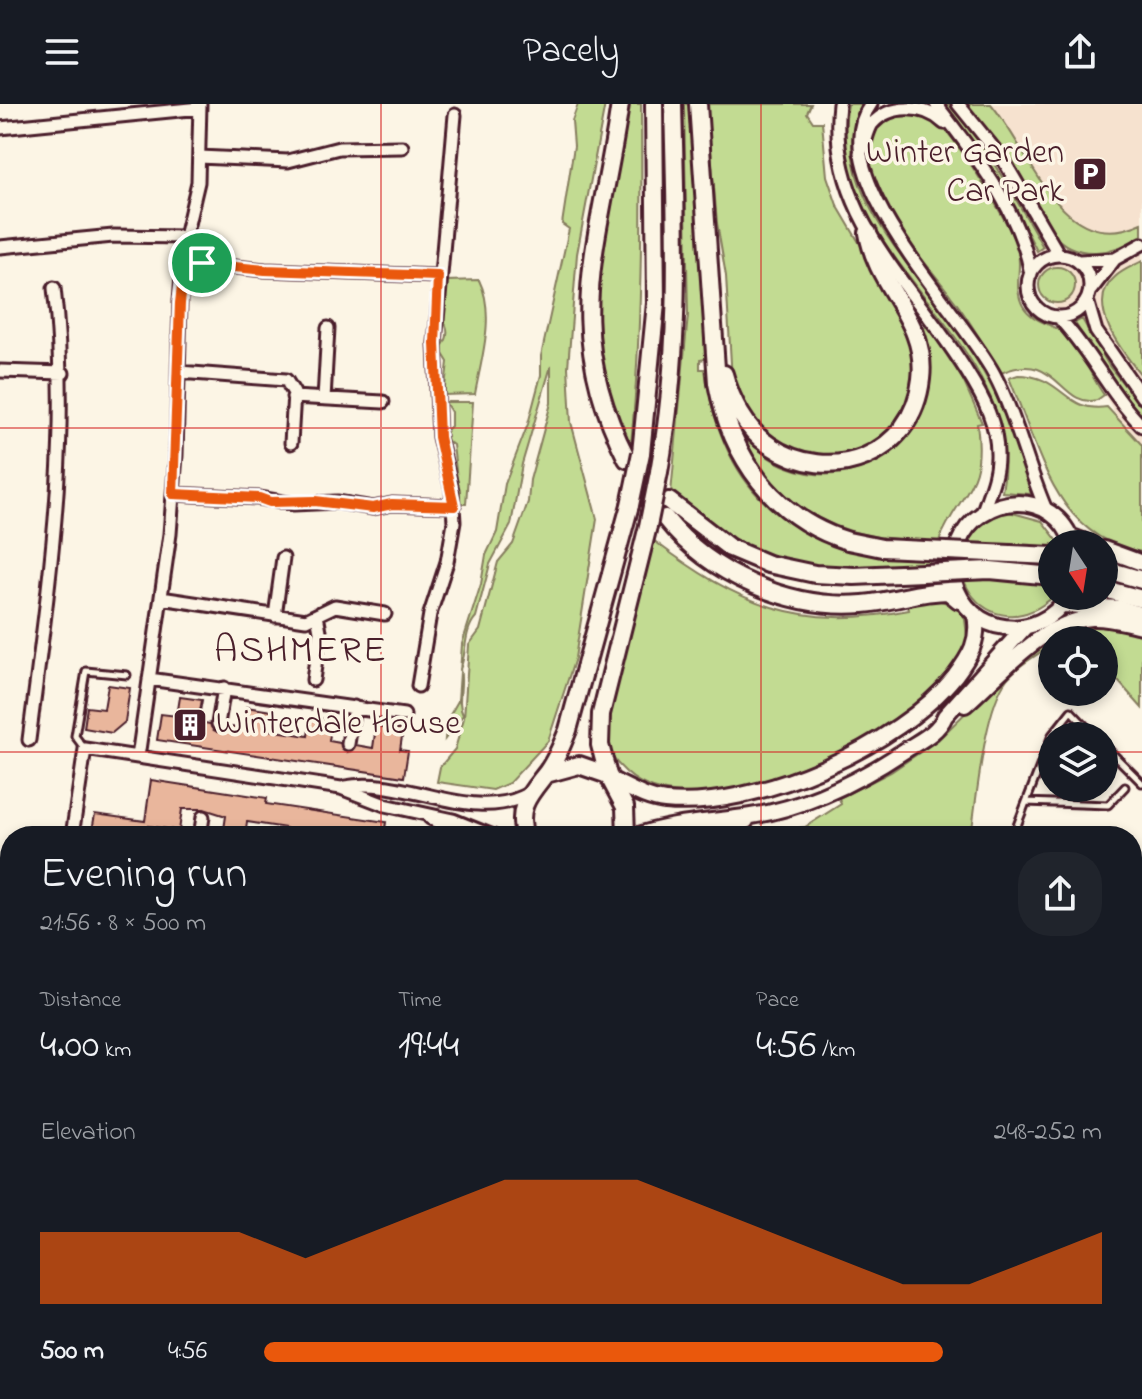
<!DOCTYPE html>
<meta charset="utf-8">
<style>
body{margin:0;font-family:"Indie Flower",sans-serif;background:#20242c;color:#f1f3f6;height:100vh;display:flex;flex-direction:column;font-size:30px;white-space:nowrap}
*{box-sizing:border-box;margin:0}
p{font-size:26px;color:#9ea1a6}
.icon{flex:none;width:44px;height:44px;fill:none;stroke:currentColor;stroke-width:2;stroke-linecap:round;stroke-linejoin:round}
.map{position:relative;flex:1;overflow:hidden}
.drawer{position:absolute;left:0px;top:722px;width:1142px;height:574px;display:flex;flex-direction:column;background:#171b24;border-radius:32px 32px 0 0;box-shadow:0 4px 12px #0003}
.drawer>*{flex:none}
.needle{width:52px;rotate:168deg}
.controls{position:absolute;left:1038px;top:426px;display:grid;gap:16px}
.controls a{display:grid;place-items:center;width:80px;height:80px;border-radius:50%;background:#171b24;box-shadow:0 4px 12px #0003;font-size:40px}
.pin{position:absolute;display:grid;place-items:center;width:68px;height:68px;color:#fff;margin:-34px;border:4px solid #fff;border-radius:50%;box-shadow:0 2px 8px #0007}
.round{display:grid;place-items:center;flex:none;width:84px;height:84px;border-radius:32px;background:#20242c}
.overview{display:flex;align-items:center;justify-content:space-between;height:136px;padding:0 40px}
h1{font-size:44px;font-weight:600;line-height:60px}
.figures{display:grid;grid-template-columns:repeat(3,1fr);gap:12px;height:136px;padding:8px 40px}
.figures div{display:grid;align-content:center}
.figures b{font-size:40px;font-weight:600}
.figures small{font-size:22px;font-weight:400}
.figures p{font-size:22px}
.chart{height:224px;padding:16px 40px}
.chart p{display:flex;justify-content:space-between}
.chart svg{width:100%;height:144px;margin-top:8px;fill:#ea580c;opacity:.7}
ul{padding:0 40px;list-style:none;font-size:26px}
li{display:grid;grid-template-columns:128px 96px 1fr;align-items:center;height:60px}
li i{height:20px;border-radius:10px;background:#ea580c}
header{display:flex;justify-content:space-between;align-items:center;height:104px;padding:0 40px;background:#171b24;font-size:36px;font-weight:600}
.map>svg:first-child{display:block}
</style>
<header><svg class="icon" aria-label="menu" viewBox="0 0 24 24"><path d="M4 6h16M4 12h16M4 18h16"/></svg>Pacely<svg class="icon" aria-label="share" viewBox="0 0 24 24"><path d="M12 15V3M7 8l5-5 5 5M5 13v7h14v-7"/></svg></header>
<div class="map">
<svg width="1142" height="1295" viewBox="0 0 1142 1295">
<rect width="100%" height="100%" fill="#fcf5e5"/>
<filter id="ink" filterUnits="userSpaceOnUse"><feTurbulence type="fractalNoise" baseFrequency=".0125" numOctaves="2"/><feDisplacementMap in="SourceGraphic" scale="16" xChannelSelector="R" yChannelSelector="G"/><feConvolveMatrix kernelMatrix="1 2 1 2 8 2 1 2 1" color-interpolation-filters="sRGB"/></filter>
<g filter="url(#ink)">
<!-- built -->
<path fill="#f6e2cf" d="M920,0H1142V357L985,80L931,9Z"/>
<!-- green -->
<path fill="#c2db92" stroke="#867d5e" stroke-width="2" d="M578,0H605L577,150L568,263L571,318L597,415L575,554L548,637L509,679L493,686L437,678L440,663L455,645L464,614L469,541L480,526L498,458L513,440L528,398L530,376L551,299V262L522,360L511,421L490,460L476,513C463,527 467,551 460,565C464,581 456,597 463,611L445,635L447,616L458,597L462,540L481,480L486,451L497,428L505,380L528,320L541,271V252L569,125L562,120L574,42L572,17Z
M627,0H641C642,114 642,226 631,340C619,321 606,301 602,279C583,185 616,93 627,0Z
M684,0H690L701,121L705,255L700,256V265H705C723,398 801,451 929,455V462C866,465 799,471 740,442C715,430 692,406 671,389L688,211Z
M707,0H811L807,9L813,18H822L827,72L837,101L903,213L918,268L906,310L868,348L815,357L758,329L732,277L726,172L717,119Z
M848,0H862C821,77 917,166 956,224C967,239 976,255 985,271C1006,307 1020,349 1031,390L1002,388C1031,234 819,152 848,0Z
M941,0H949C987,44 1015,92 1043,143L1037,147L1005,85Z
M966,0H991C1032,48 1061,157 1142,119V131C1115,150 1076,158 1052,129C1038,112 1031,88 1019,70C1003,45 985,23 966,0Z
M902,6C912,9 928,11 937,18C956,33 1014,124 1018,148C1022,166 1013,184 1023,202C1034,220 1055,219 1068,233C1083,249 1091,273 1104,291L1097,296C1060,305 1057,244 1001,269C985,243 970,216 951,192C923,153 864,96 868,45C869,23 885,16 902,6Z
M1142,157V272C1123,249 1083,200 1115,173C1122,166 1133,162 1142,157Z
M1039 181a18 18 0 1 1 36 0a18 18 0 1 1-36 0Z
M479,176C496,210 481,256 475,290L444,291L448,258L440,245C449,235 450,225 442,214L446,177Z
M1082,215L1109,262L1142,303V313L1099,257L1075,219Z
M927,221L963,276L982,319L977,320C986,386 960,386 939,437C925,439 910,436 896,435C826,430 776,397 743,336C753,337 759,347 768,353C779,361 794,366 808,369C889,383 952,299 924,224Z
M1018,271C1063,271 1065,310 1107,303L1142,341V448C1054,435 1039,343 1009,274Z
M445,298H473L466,400H460L453,341L445,335L444,329L451,322V308Z
M1009,408L1042,417L1060,440H1052L1054,492C980,559 912,431 1009,408Z
M653,436C739,501 800,527 909,506L907,497C931,493 943,495 964,508L968,539C952,570 927,594 899,614C844,652 686,724 627,669C621,663 611,655 609,646C605,633 609,617 610,603Z
M1094,518L1142,527V604L1104,561V536H1052V541C1037,551 1018,561 1007,575C984,605 977,693 971,732H744L805,723L841,700L839,694L891,668L938,636L1002,573L1054,531Z
M1132,801L1142,805V989H1132Z
M0,1017L10,1022V1114L0,1115Z
M405,1286H542L544,1295H406Z"/>
<!-- building -->
<path fill="#e9b69c" stroke="#4a1f2b" stroke-width="2" d="M108,581L130,584L125,618L112,629L84,624L87,603L104,605Z
M180,593L202,596L198,618L210,620L217,628L226,622L242,625L246,603L272,607L269,626L308,632L311,613L332,616L329,637L340,639L347,648L356,641L373,644L376,622L403,626L400,646L408,647L404,673L157,636L161,610L177,612Z
M151,676L267,694L266,700L386,718L384,732L307,728L306,732H284L286,724L247,718L245,732H223L226,712L204,705H182L179,727L149,722L147,732H91L95,710L145,717Z"/>
<g fill="none" stroke-linecap="round" stroke-linejoin="round">
<!-- secondary-tunnel -->
<path stroke="#d8cac0" stroke-width="16" stroke-dasharray="16 8" stroke-linecap="butt" d="M632,366L665,414"/>
<!-- service casing -->
<g stroke="#4a1f2b" stroke-width="11">
<path id="service" d="M1104,641L1142,679
M84,644L75,632L86,567L127,571
M1026,698L1108,701L1125,683
M1013,732L1052,631L1071,607L1095,632
M1132,1069L1142,1067
M1132,1129L1142,1114
M78,1286L82,1295
M251,1286L252,1295
M370,1295L388,1286"/>
</g>
<!-- minor casing -->
<g stroke="#4a1f2b" stroke-width="17">
<path id="minor" d="M839,0C826,111 915,182 967,268C984,295 998,321 997,353C997,372 989,389 983,407
M871,0C819,69 961,207 994,270C1017,314 1027,363 1047,408
M936,0C974,50 1020,106 1031,170
M958,0L1004,57L1059,151
M0,24L200,4
M860,49C866,41 866,30 872,20C890,0 924,0 944,19
M199,53L288,57L339,44L402,43
M0,143L113,132L185,133
M1028 182a31 31 0 1 1 62 0a31 31 0 1 1-62 0Z
M1079,157L1115,155L1142,140
M185,158L265,166L438,172
M1091,186L1115,155
M1087,196L1096,227L1142,293
M1058,213C1090,246 1109,289 1142,322
M0,267L63,269
M179,268L286,276L294,289L291,339
M293,293L383,298
M324,295L328,224
M173,390L259,394L294,400L337,398L373,404L392,400L454,402
M161,494L306,516L335,502L385,510
M275,512L283,454
M149,575L404,611
M313,576L320,527L317,511
M418,582L430,510L447,458L454,418L452,386L439,333L435,239L455,11
M218,620L224,584
M29,636C48,485 72,336 54,184
M348,640L354,603
M138,653L170,430L176,351L180,197L185,133L198,78L200,0
M345,683C404,671 472,721 528,690
M430,714L461,732
M72,732L85,645L341,684L385,701L453,716L493,732
M200,732L203,713
M1132,790L1142,795
M1132,995H1142
M0,1121L10,1120
M1133,1143L1142,1200
M0,1244L10,1243
M1132,1252L1142,1227
M1132,1284L1142,1291
M67,1286L70,1295
M178,1286L179,1295
M394,1286L397,1295
M906,1286L913,1295
M1078,1286L1084,1295
M785,1295L786,1286"/>
</g>
<!-- tertiary casing -->
<g stroke="#4a1f2b" stroke-width="20">
<path id="tertiary" d="M1070,432L1091,440
M958,440C979,387 1055,384 1073,440
M1104,445L1142,459
M954,477C968,532 1039,540 1068,492
M1063,501L1120,504L1142,511
M965,601C1001,570 1041,518 1092,514C1109,513 1126,519 1142,522
M614,677C631,685 646,695 665,697C756,706 899,642 955,572C970,552 980,536 975,511
M636,732C672,719 713,718 751,712C805,704 859,677 904,647C919,637 938,629 945,612L1025,523
M708,732L746,717"/>
</g>
<!-- secondary casing -->
<g stroke="#4a1f2b" stroke-width="22">
<path id="secondary" d="M620,0C601,138 558,220 627,355
M698,0L717,279C731,354 774,414 848,437
M724,270C731,296 746,326 769,341C830,383 913,352 921,275C928,216 877,185 868,129
M641,349L656,199L654,0
M659,368C682,241 676,128 673,0
M669,397L730,444
M665,414C710,471 791,506 863,500C892,498 919,487 948,487L959,496
M1104,465L1142,476
M1104,485L1142,495
M546,670L579,661L608,671L625,703L626,732
M608,671L600,641L601,610L648,422
M525,732C515,703 531,689 547,668C556,656 562,641 568,626L630,401
M559,1286L561,1295
M590,1286L592,1295"/>
</g>
<!-- service -->
<use href="#service" stroke="#fcf5e5" stroke-width="5"/>
<!-- minor -->
<use href="#minor" stroke="#fcf5e5" stroke-width="11"/>
<!-- tertiary -->
<use href="#tertiary" stroke="#fcf5e5" stroke-width="14"/>
<!-- secondary -->
<use href="#secondary" stroke="#fcf5e5" stroke-width="16"/>
<!-- secondary-bridge casing -->
<g stroke="#4a1f2b" stroke-width="22" stroke-linecap="butt">
<path id="secondary-bridge" d="M630,401L641,349
M648,422L659,368
M848,437L882,444L1052,452
M730,444L768,460L815,470L854,472L990,466L1052,472"/>
</g>
<!-- secondary-bridge -->
<use href="#secondary-bridge" stroke="#fcf5e5" stroke-width="16"/>
</g>
</g>
<g fill="none" stroke-linecap="round" stroke-linejoin="round" filter="url(#ink)">
<!-- route casing -->
<g stroke="#fff" stroke-width="16">
<path id="route" d="M185,158L265,166L438,172L435,239L439,333L454,402L392,400L373,404L315,397L270,398L259,394L173,390L180,199Z"/>
</g>
<!-- route -->
<use href="#route" stroke="#ea580c" stroke-width="10"/>
</g>
<!-- grid -->
<path fill="none" stroke="#d62828" stroke-width="2" stroke-opacity="0.55" d="M381,0V732M761,0V732M0,324H1142M0,648H1052M1104,648H1142M0,971H10M1132,971H1142M381,1286V1295M761,1286V1295"/>
<!-- icons -->
<defs>
<g id="parking-square" transform="scale(1.8)"><rect x="-9" y="-9" width="18" height="18" rx="4" fill="#4a1f2b" stroke="#fcf5e5"/><path d="M-3.5-5.5H1a3.5 3.5 0 0 1 0 7H-1V5.5H-3.5ZM-1-3.4V-.6H.8a1.4 1.4 0 0 0 0-2.8Z" fill="#fff"/></g>
<g id="building-square" transform="scale(1.8)"><rect x="-9" y="-9" width="18" height="18" rx="4" fill="#4a1f2b" stroke="#fcf5e5"/><path d="M-4-6H4V6H1V3H-1V6H-4ZM-2.5-4.3h1.7v1.8h-1.7ZM.8-4.3h1.7v1.8H.8ZM-2.5-1h1.7V.8h-1.7ZM.8-1h1.7V.8H.8Z" fill="#fff"/></g>
</defs>
<g fill-rule="evenodd">
<use href="#parking-square" x="1090" y="70"/>
<use href="#building-square" x="190" y="621"/>
</g>
<g text-anchor="middle" dominant-baseline="central" stroke-width="7" stroke-linejoin="round" paint-order="stroke">
<!-- poi labels -->
<g font-size="34" fill="#4a1f2b" stroke="#fcf5e5" text-anchor="end">
<text x="1064" y="50">Winter Garden<tspan x="1064" dy="39">Car Park</tspan></text>
<text x="216" y="621" text-anchor="start">Winterdale House</text>
</g>
<!-- quarter labels -->
<g font-size="38" letter-spacing="2" fill="#4a1f2b" stroke="#fcf5e5">
<text x="301" y="548">ASHMERE</text>
</g>
</g>
</svg>
<div class="controls">
<a><svg class="needle" viewBox="-14 -14 28 28"><path d="M0-13l5 13h-10z" fill="#e53935"/><path d="M0 13l5-13h-10z" fill="#9ea1a6"/></svg></a>
<a><svg class="icon" aria-label="locate" viewBox="0 0 24 24"><circle cx="12" cy="12" r="6"/><path d="M12 2v4M12 18v4M2 12h4M18 12h4"/></svg></a>
<a><svg class="icon" aria-label="layers" viewBox="0 0 24 24"><path d="M12 4l9 5-9 5-9-5zM3 14l9 5 9-5"/></svg></a>
</div>
<div class="pin" style="left:202px;top:159px;background:#1e9e55"><svg class="icon" aria-label="arrive" viewBox="0 0 24 24"><path d="M6 21V4h12l-3 4 3 4H6"/></svg></div>
<section class="drawer">
<div class="overview"><div><h1>Evening run</h1><p>21:56 · 8 × 500 m</p></div><a class="round"><svg class="icon" aria-label="share" viewBox="0 0 24 24"><path d="M12 15V3M7 8l5-5 5 5M5 13v7h14v-7"/></svg></a></div>
<div class="figures">
<div><p>Distance</p><b>4.00<small> km</small></b></div>
<div><p>Time</p><b>19:44</b></div>
<div><p>Pace</p><b>4:56<small> /km</small></b></div>
</div>
<div class="chart"><p><span>Elevation</span>248–252 m</p>
<svg viewBox="0 0 160 44" preserveAspectRatio="none"><path d="M0 44V22L10 22L20 22L30 22L40 30L50 22L60 14L70 6L80 6L90 6L100 14L110 22L120 30L130 38L140 38L150 30L160 22V44z"/></svg>
</div>
<ul>
<li><b>500 m</b>4:56<i style="width:81%"></i></li>
</ul>
</section>
</div>
